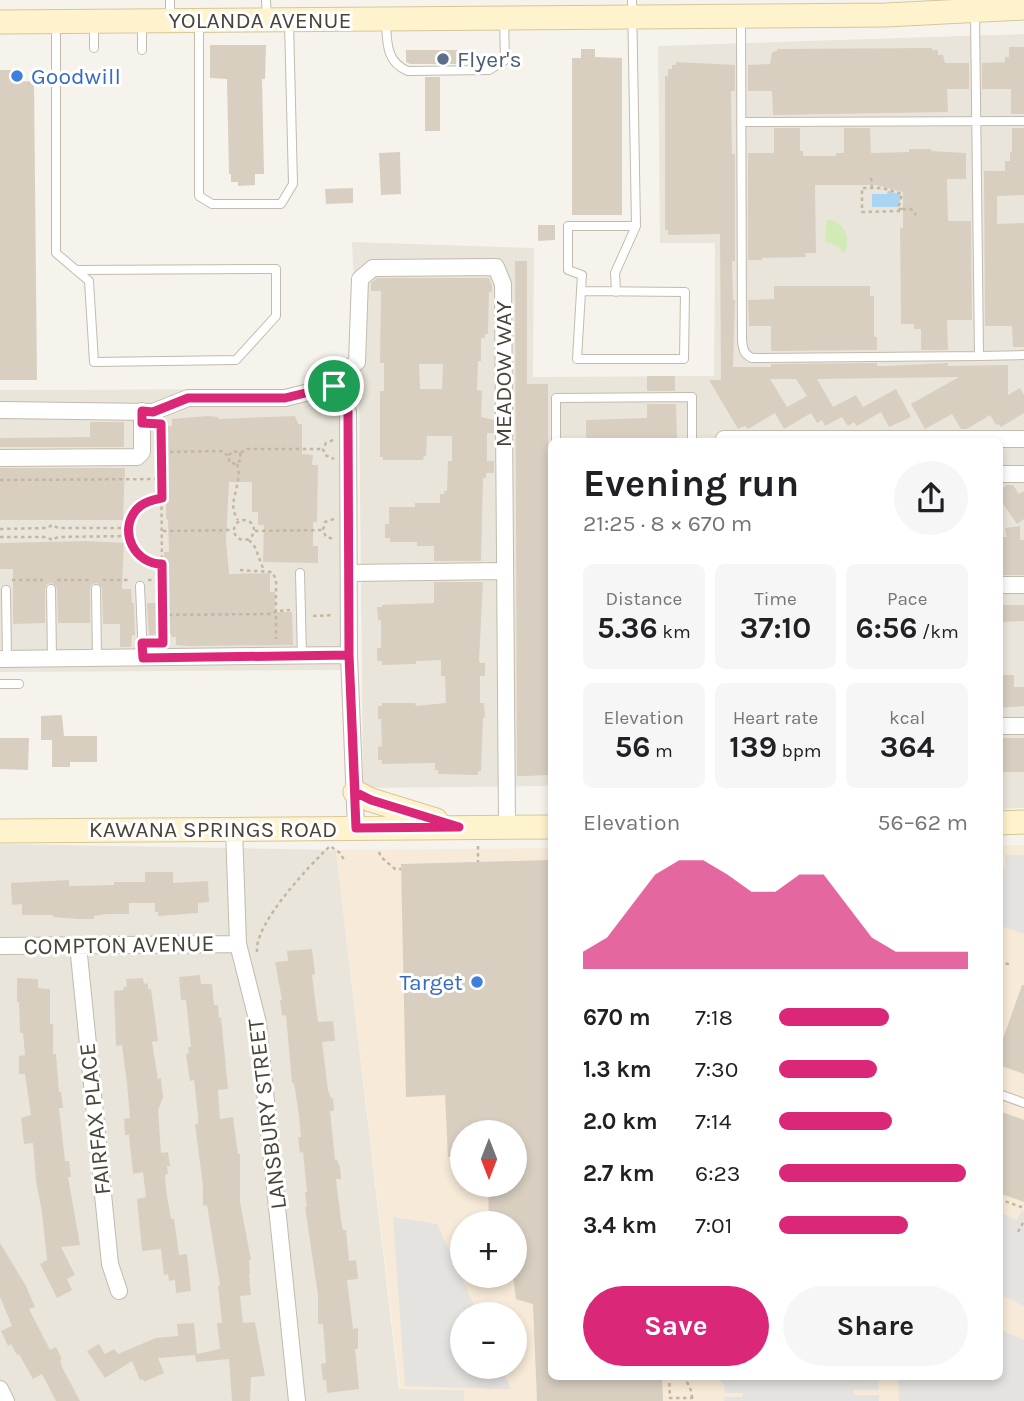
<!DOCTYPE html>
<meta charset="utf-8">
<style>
body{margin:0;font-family:Karla,sans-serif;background:#f6f6f6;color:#202124;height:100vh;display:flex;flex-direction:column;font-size:26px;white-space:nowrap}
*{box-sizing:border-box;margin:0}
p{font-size:23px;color:#757577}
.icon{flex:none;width:38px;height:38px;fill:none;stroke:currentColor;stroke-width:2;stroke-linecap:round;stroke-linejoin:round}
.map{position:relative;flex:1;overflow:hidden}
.details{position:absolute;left:548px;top:438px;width:455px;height:942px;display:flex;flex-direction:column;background:#fff;border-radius:10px;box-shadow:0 4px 10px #0003}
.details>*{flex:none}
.needle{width:46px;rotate:180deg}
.tools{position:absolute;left:450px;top:1120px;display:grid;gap:14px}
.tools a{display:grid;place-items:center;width:77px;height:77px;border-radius:50%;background:#fff;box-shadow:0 4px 10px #0003;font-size:35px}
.pin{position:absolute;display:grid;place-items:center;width:60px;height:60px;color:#fff;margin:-30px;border:4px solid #fff;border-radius:50%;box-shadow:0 2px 7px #0007}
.round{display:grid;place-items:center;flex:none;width:74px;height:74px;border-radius:37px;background:#f6f6f6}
.summary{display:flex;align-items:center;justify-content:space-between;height:119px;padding:0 35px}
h1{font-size:38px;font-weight:700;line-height:52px}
.metrics{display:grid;grid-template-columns:repeat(3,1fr);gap:10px;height:119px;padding:7px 35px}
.metrics div{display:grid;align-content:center;border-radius:10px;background:#f6f6f6;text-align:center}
.metrics b{font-size:30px;font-weight:700}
.metrics small{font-size:19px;font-weight:400}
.metrics p{font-size:19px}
.chart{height:196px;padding:14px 35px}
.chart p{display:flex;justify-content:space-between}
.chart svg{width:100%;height:126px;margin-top:7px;fill:#db2777;opacity:.7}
.action{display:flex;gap:14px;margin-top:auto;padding:14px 35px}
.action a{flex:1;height:80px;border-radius:42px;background:#db2777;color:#fff;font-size:28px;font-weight:700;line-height:80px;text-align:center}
.action a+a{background:#f6f6f6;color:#202124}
ul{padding:0 35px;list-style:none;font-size:23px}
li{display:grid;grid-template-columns:112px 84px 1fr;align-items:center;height:52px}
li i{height:18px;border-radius:9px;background:#db2777}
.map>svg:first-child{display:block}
</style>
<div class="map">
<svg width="1024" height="1401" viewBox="0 0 1024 1401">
<rect width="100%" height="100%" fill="#f6f3ec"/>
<!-- residential -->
<path fill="#eae5da" d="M1024,34V808L999,809V441H551V786L363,788L359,383L352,242L534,248L533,377L714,376L715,243H660L658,46Z
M344,387L346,670L0,672V390L298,389Z
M0,844L336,850L399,1389L464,1390V1401H0Z"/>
<!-- commercial -->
<path fill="#f7ead8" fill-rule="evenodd" d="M999,845H1024V1401H464V1390L400,1389L336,850L551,848V1376H999ZM462,1132H514V1185H462ZM462,1223H514V1276H462ZM462,1314H514V1367H462Z"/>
<!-- green -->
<path fill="#d2eab5" d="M827,219C845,222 852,238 844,254L837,246L825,242Z"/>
<!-- parking -->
<path fill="#e5e3e0" d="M1005,855H1024V934L999,925V869H1005Z
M1022,1210L1024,1211V1306L999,1294V1212L1017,1220Z
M393,1217L437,1224L478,1314H462V1367H501L511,1389L405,1386Z
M999,1329L1024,1340V1401H899L898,1376H999Z
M717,1376H878L879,1390H854V1395H879V1401H724V1397H742L743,1393H725L724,1385Z"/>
<!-- water -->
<path fill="#a9d4f2" d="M888,191L901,195L898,207H872V194H887Z"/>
<!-- building -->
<path fill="#d8cfc1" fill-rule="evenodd" d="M210,45H266L265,79H262L264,174H255V185L238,186V182H231V174H229L227,79L210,78Z
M1009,47H1024V114H1011V89H982V63L1005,62V57H1009Z
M932,48V50H938V55H943L945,63H969V89H947L948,112L773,115L772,91H748V65L770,64L772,52L777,51V49Z
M581,49H595V57L622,58V215H572V58H581Z
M406,50H458L459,64H410L406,62Z
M676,62L735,65V91H731L732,154H735V261H732L733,300H735L733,367H771V364L877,363V366H887L948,363V366L1008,365V395L1020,388L1024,395V413L1001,427L998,424L996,425L990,415L967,429H961L952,414L925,429L911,404L959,377L817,379L833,407L856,395L863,407L896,389L911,417L889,427L881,412L857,426L854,422L848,426L842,417L825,426L822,420L817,423L811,413L784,429L775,413L748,429L745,426L738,429L709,380H721L720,234L668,235V230H665V76H668V69H672V65H676ZM770,379H796L807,396L787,407Z
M0,70H14V82L34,81L37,380H0Z
M425,77H440V131H425Z
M774,128H800V151H803V156H836V153H844V128H870L871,153L909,152V149H931V151L966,153V179H947L948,221H971L972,320H947L948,350H921V329H914V324H901L900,228H903V192L876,185H815L816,253H805L806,257L762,258V260H748V153H774Z
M1012,128H1024V195L997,196V224L1024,223V347H1013L1012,326H985L984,171H1005V161H1010V152H1012Z
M400,152L401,194L381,195L379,153Z
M353,188V203L326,204L325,189Z
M538,225H555V240L538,241Z
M515,261H527V384H548V775L527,776H517Z
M377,278H489L492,286V292H489L488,334H485V338H481V361H478L477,390L482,391L481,417L494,420V433H487V461H494V473H486V478H483L481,561H434V546H417V542H390V538H385V524H389V507H415V503H440V494H444V491H447L448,461H452V436H427L426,456H424L423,460H383V457H380V391H384V363H380L381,291H371V283ZM419,364H443L442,389H420Z
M774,286H870V296H874V337H877V350L771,351V326H749L748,300L774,299Z
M647,376H675V391H647Z
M647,404H676L677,439L675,441H586V420L647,418Z
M207,416L218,417V419L295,416L298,424H302V454L313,455L312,465H318L317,522H313V546H318V563L263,562L264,525H258V512H252V482H229L226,541L229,574L270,573V592H275V612H292L293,645L189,646L176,645V637H171V634L149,635L147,603H168V565H164V552H169L168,520L166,519V426H172V419Z
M90,422H124V447H0V438L90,437Z
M0,468H125L123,520H0Z
M1007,485H1013L1019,494L1024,491V519L1017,524L999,498V490Z
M1020,526V540H1024V575H999V537H1007L1005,528Z
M86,541L124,543L122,589H131L132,603H134L135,635H132L131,647H120V624H103L102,588L97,583L92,584L90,588V623H58L57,588L52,583L47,584L45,588V623L13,624V569H0V543Z
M434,582H483L479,660L480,663H485V676H480V703H484L485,718H483L481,771H478V775L438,774V770H435V763L382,764V760H378V747L382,746L381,719H378V706H382V703H415L416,706L446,703L445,676H441V660L416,661V664L382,665V661H377V648H381V620H378L377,607H382V605L434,603Z
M999,605H1024V621L999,622Z
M999,675H1014V687H1024V706L999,708Z
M62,715L64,736H97V762H70V767H52V740H41V716Z
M0,738H29L28,770L0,769Z
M999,738H1024V772H999Z
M551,860V1376H662L663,1401H537L533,1304L516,1299L513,1276L514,1223H489L488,1185H514V1132H462V1156L448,1157L445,1095L406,1097L401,864Z
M145,872H173V883L208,881L209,902L198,903V913L158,916V912H155V903H129V914H107L94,916V919H78L53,917V915H22V904L12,905L11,883L69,880V886L114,885V882H145Z
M312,949L315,974L312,975L318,1022L333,1021L335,1041L322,1042L328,1090L331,1098H333L334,1111H330L335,1160L337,1159L340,1167L341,1179H336L341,1220L343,1230H346L349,1261L356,1260L358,1279L347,1280L353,1329L358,1328V1349H355L359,1389L327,1393L326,1380H323L321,1364L326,1363L323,1324H318V1295L305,1207H307L305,1192H307L303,1152L300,1153L298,1137H301L299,1115L294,1083H292L286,1015L282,1016L280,1000H282L275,962L288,961L287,951Z
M200,975L201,984H212L214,1005H218L219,1018L221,1017L228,1089L218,1090L220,1119L233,1117L238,1154H240V1202L251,1260H249L250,1274H249L251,1295L240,1296L243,1323L255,1322L265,1376L251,1377L250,1401H232L229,1359L196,1362L195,1355L158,1358L164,1373L144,1382L143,1379L140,1380L132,1361L105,1378L87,1351L99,1344L105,1354L114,1349L118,1354L156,1338L178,1336L177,1324L194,1323L197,1354L220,1349L217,1323H222L218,1286L220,1285L207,1205L203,1206V1186L195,1124H198V1116L194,1080L190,1081L186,1054L189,1053L188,1047H191L186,1000H181L179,977Z
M17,978L38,979V988L50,989V1024H53V1054H56L59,1092H61L63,1108H59L65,1161H69L71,1177H68L80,1245L61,1247L75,1275L67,1279L72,1290L57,1298L40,1264L47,1260L42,1212L36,1181L33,1143L24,1144L21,1118L31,1115L25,1074H19V1056L25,1055L23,1033H20L19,1002H17Z
M143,978L144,984L148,983V989H151L156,1025L158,1041L152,1042L158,1079L161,1078L163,1097L158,1110L161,1153L168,1152L170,1166H167L168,1174L165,1175L166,1190L171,1219H174L179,1255L187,1254L191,1291L176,1293L175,1280L169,1281L168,1274L164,1275L161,1249L142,1251L137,1199L146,1197L143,1172L133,1174L129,1135H125L124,1119L130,1118L127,1084L122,1045L116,1046L114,991L124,990L123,987H127L126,979Z
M1022,985H1024V1074L999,1065V1050Z
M999,1111L1024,1120V1202L999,1193Z
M0,1243L26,1286L35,1307L29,1309L50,1350L56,1347L62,1359L60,1360L62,1367L80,1401H56L42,1374L33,1379L19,1354L17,1355L11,1344L8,1346L1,1331L12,1326L0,1297Z"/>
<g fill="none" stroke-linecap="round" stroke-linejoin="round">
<!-- lane casing -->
<g stroke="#c2bbae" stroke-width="10">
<path id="lane" d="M266,0L267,18
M741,17L742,340C743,348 743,354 752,358L979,356L975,13
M170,18V0
M386,21C387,43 386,62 408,71L489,70L505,60L504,19
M56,23V253L89,281L94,362L236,360L276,316V269L76,270
M199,23V196L212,204H281L293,184L289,22
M142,25V50
M94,48V24
M741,122L1024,121
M581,291L685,292L684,359H577L582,275L568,270V226H636L632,0
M616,292L615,273L636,226
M979,356L1024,355
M556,441V398L692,397V441
M300,573L302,656
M140,586L143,658
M51,589L52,659
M96,589L97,658
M6,590L7,659
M0,684H19
M999,1094L1024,1103"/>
</g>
<!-- street casing -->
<g stroke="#c2bbae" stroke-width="18">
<path id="street" d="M333,386L348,412L349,655L356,828
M0,410L153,412L188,398H285L333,386L346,370L357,362L360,279L373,268L496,267L503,284L507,827
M724,441V439H1024
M0,458L137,457L142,452V411
M999,474H1024
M349,573L504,571
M999,585H1024
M0,659L349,655
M999,726H1024
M234,829L238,944L258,1023L297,1401
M78,945L110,1264L119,1291
M0,946L238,944
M0,1389L6,1401"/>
</g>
<!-- secondary casing -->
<g stroke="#d6c79b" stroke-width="25">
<path id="secondary" d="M0,22L886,15L1024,8
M355,792L371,800L436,820
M999,823L1024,822
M0,831L551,827"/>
</g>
<!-- path -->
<path stroke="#c4b79f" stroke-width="2.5" stroke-dasharray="3.5 3.5" stroke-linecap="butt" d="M871,178L872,188
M902,209H898L902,194L882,188H862V212L901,211L902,209H911L916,215
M333,440L326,443L323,449L325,455L334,459
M163,452L223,451L228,456
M240,453L241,459L237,464L230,463L228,456L233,451L240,453L247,449H323
M237,464C244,486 225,501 238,520
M0,480L162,479
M334,519L325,522L323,530L326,537L334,539
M234 530a10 10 0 1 1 20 0a10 10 0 1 1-20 0Z
M0,529L47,528L52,525L58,528H129
M163,531L233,530
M255,531L323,530
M0,537H47L52,540L58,537L129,536
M249,540L255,547L264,571
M162,564C135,564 118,531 136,510C143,502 153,500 162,498
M240,570L272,572L276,579V639
M12,580H43
M57,580H89
M103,580H131
M148,580H162L161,425
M162,580V615
M313,616L334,615
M162,643V615L272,614L276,611L290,610
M478,846V862
M379,852L381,857L395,869H401
M257,952C254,924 309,866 330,846L340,853L344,860
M999,961L1011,965
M999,1199L1024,1208
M1018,1232L1024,1221
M669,1376L670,1398H693
M683,1376L690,1387L693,1401"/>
<!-- lane -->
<use href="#lane" stroke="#fff" stroke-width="8"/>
<!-- street -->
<use href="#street" stroke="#fff" stroke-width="16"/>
<!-- secondary -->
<use href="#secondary" stroke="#fff3cd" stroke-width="23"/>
</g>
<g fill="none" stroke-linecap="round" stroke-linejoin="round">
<!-- route casing -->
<g stroke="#fff" stroke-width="14">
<path id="route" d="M334,386L285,398H188L153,412L142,411V423L161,424L162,498C153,500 143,502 136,510C118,532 135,564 162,564L163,643H142L143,658L349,655L356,828L459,827L371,800L355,792L349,655L348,412L334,386"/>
</g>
<!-- route -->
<use href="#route" stroke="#db2777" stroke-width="9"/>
</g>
<!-- markers -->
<circle fill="#5c6f8a" stroke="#fff" stroke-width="2.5" cx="443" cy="59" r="7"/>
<g fill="#3f7fe0" stroke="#fff" stroke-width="2.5">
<circle cx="17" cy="76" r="7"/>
<circle cx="477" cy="982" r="7"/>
</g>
<g text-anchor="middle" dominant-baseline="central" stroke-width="6" stroke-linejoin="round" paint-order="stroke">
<!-- street labels -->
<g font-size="23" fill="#4b4439" stroke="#fff">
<text x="260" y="20">YOLANDA AVENUE</text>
<text transform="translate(503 374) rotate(-90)">MEADOW WAY</text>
<text x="213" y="829">KAWANA SPRINGS ROAD</text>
<text transform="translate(119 945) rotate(-1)">COMPTON AVENUE</text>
<text transform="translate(267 1114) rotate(-97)">LANSBURY STREET</text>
<text transform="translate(95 1119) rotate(-96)">FAIRFAX PLACE</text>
</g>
<!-- service labels -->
<g font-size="23" fill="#4e5e75" stroke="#fff" text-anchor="start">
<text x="457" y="59">Flyer's</text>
</g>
<!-- shop labels -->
<g font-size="23" fill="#366cbe" stroke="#fff" text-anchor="start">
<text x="31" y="76">Goodwill</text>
<text x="463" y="982" text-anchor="end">Target</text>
</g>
</g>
</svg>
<div class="tools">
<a><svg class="needle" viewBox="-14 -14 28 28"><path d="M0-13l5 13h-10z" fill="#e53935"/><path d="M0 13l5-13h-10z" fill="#757577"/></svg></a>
<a>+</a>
<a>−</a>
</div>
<div class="pin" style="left:334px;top:386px;background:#1e9e55"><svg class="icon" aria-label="arrive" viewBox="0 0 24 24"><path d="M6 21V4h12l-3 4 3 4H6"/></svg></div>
<section class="details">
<div class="summary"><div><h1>Evening run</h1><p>21:25 · 8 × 670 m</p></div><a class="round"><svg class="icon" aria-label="share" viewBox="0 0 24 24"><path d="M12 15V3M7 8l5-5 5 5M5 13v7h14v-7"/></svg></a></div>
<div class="metrics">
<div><p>Distance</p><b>5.36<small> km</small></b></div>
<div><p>Time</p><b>37:10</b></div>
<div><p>Pace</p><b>6:56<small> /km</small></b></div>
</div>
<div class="metrics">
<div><p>Elevation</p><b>56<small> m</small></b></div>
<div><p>Heart rate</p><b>139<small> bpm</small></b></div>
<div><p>kcal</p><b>364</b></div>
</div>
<div class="chart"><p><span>Elevation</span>56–62 m</p>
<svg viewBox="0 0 160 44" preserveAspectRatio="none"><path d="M0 44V38L10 33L20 22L30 11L40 6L50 6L60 11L70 17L80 17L90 11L100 11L110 22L120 33L130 38L140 38L150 38L160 38V44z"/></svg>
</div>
<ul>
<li><b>670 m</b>7:18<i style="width:58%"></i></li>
<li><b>1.3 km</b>7:30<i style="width:52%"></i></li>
<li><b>2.0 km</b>7:14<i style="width:60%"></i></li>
<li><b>2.7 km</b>6:23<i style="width:99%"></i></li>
<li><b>3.4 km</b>7:01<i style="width:68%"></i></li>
</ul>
<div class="action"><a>Save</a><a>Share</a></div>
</section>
</div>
